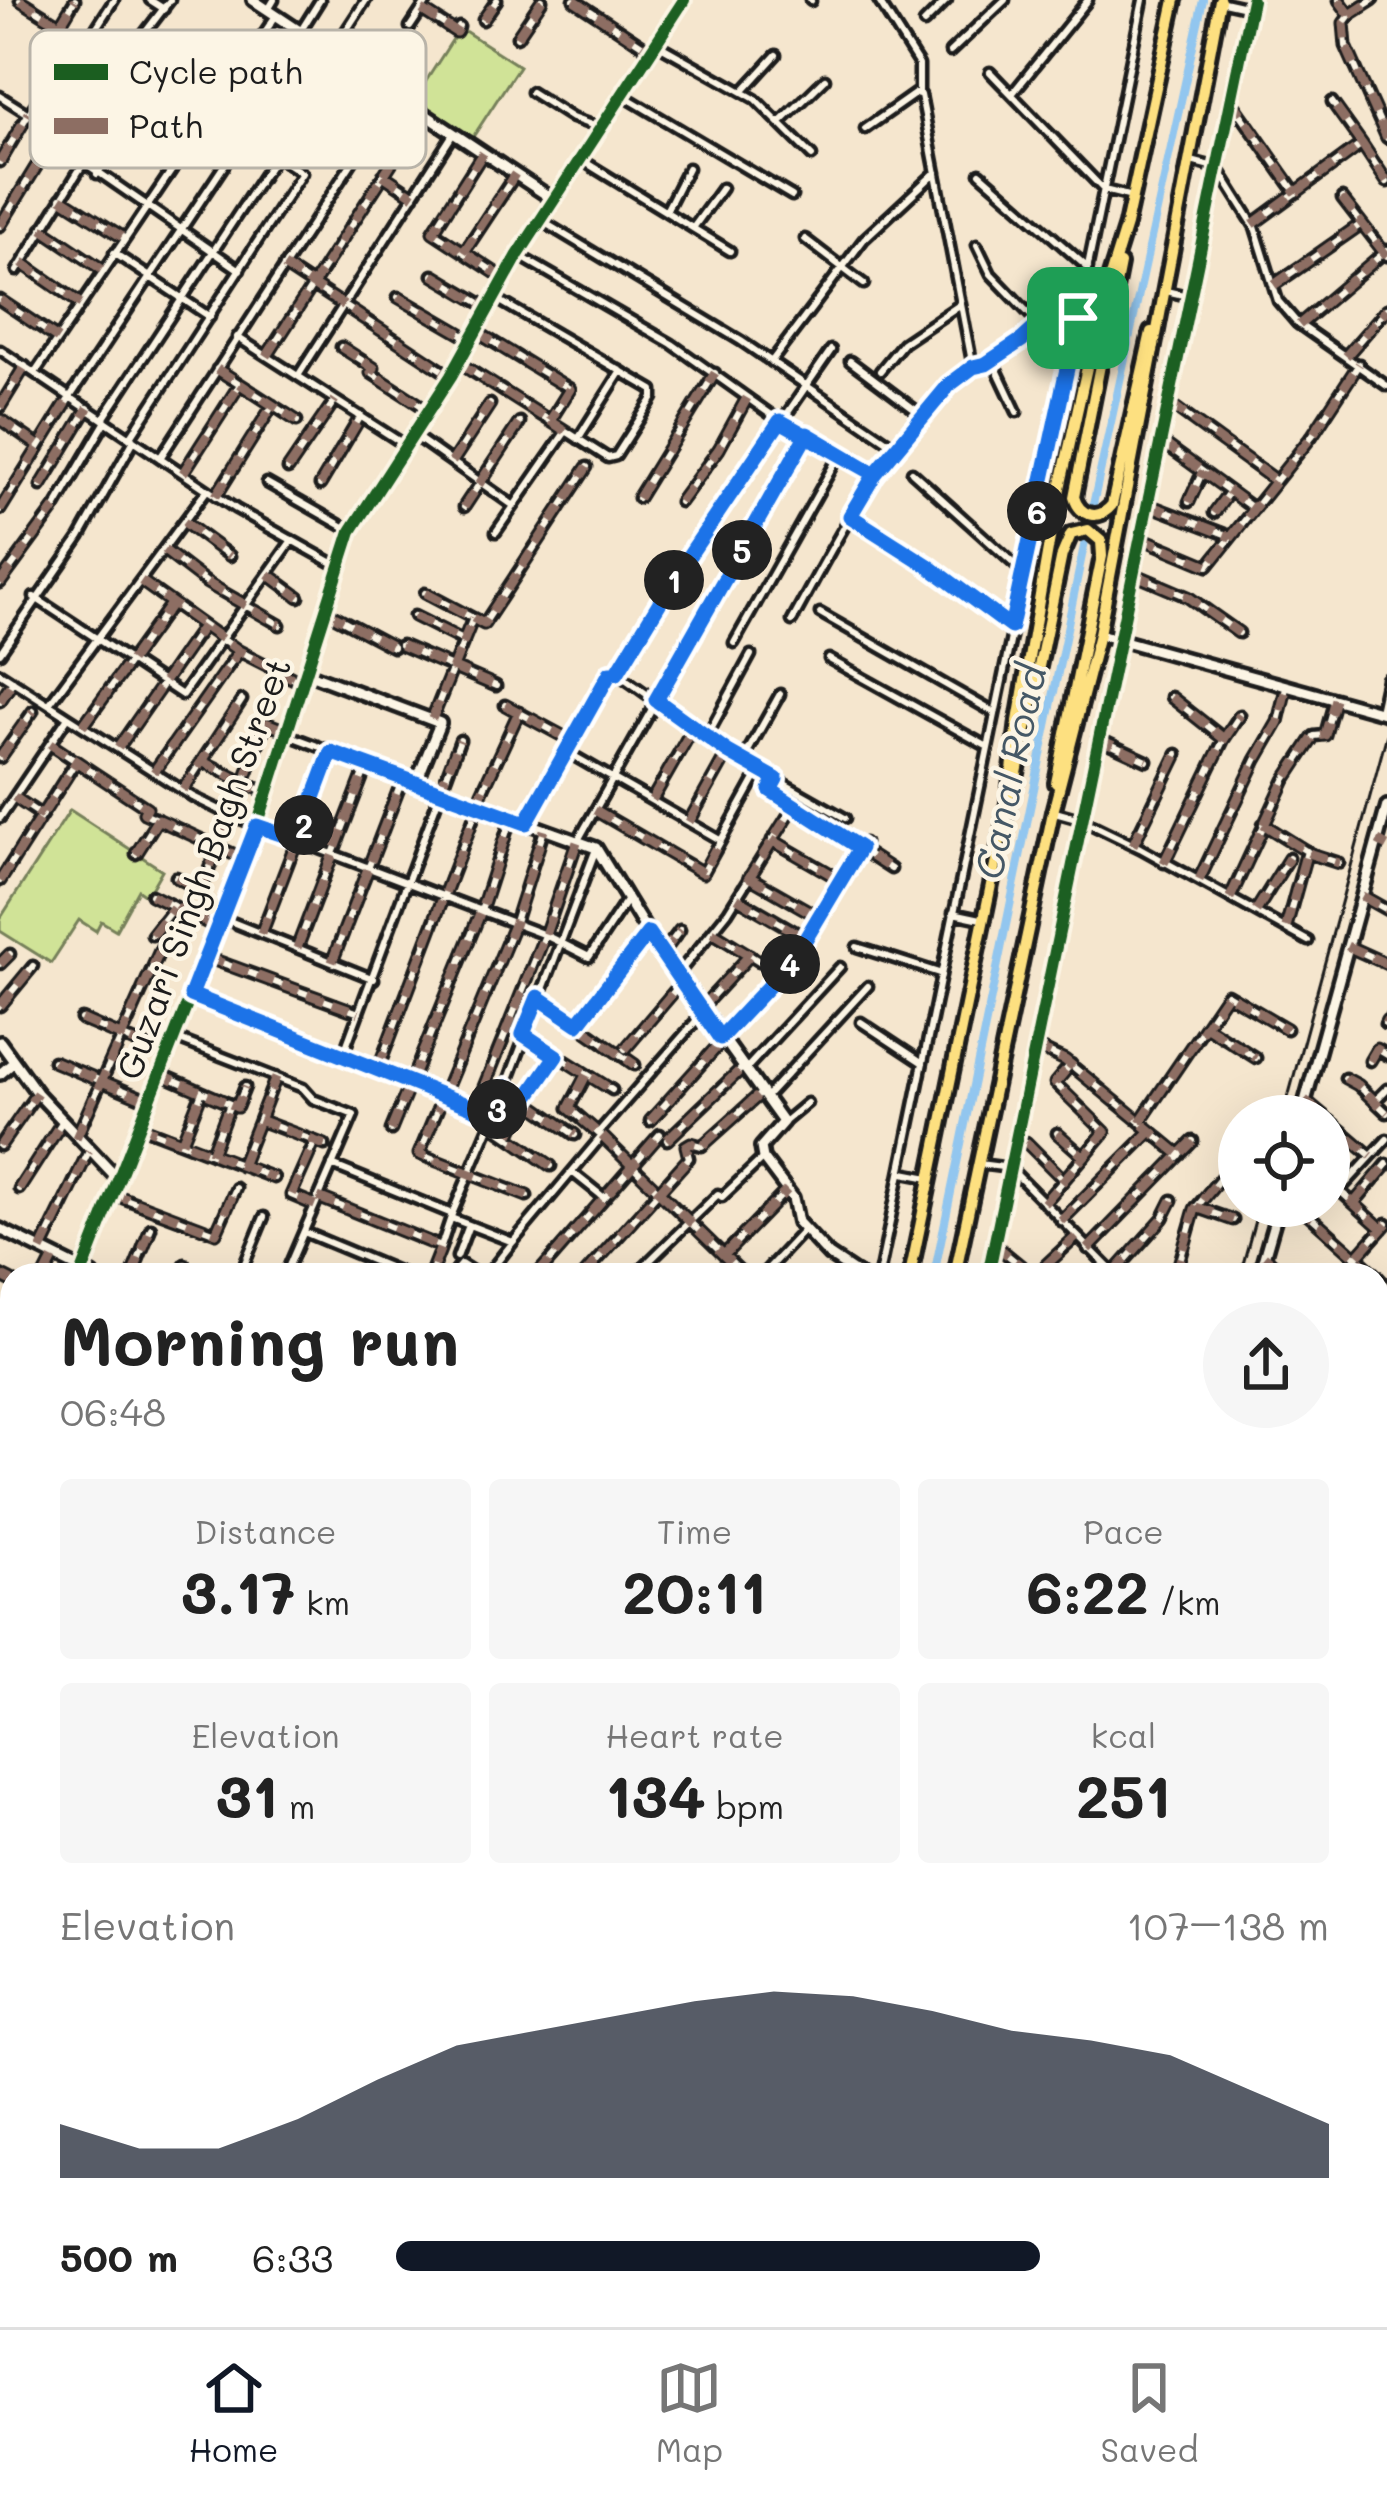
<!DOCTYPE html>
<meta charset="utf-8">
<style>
body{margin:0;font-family:Mali,sans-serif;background:#f6f6f6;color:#222;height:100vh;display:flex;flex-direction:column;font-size:45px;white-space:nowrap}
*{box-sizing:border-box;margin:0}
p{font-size:39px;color:#767676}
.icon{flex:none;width:66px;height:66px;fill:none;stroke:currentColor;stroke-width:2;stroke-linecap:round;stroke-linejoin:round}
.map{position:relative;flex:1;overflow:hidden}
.sheet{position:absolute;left:0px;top:1263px;width:1389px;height:1065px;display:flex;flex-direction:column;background:#fff;border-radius:36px 36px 0 0;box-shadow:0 12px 48px #0002}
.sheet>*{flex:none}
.tools{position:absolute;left:1218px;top:1095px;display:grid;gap:24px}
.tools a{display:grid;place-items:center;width:132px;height:132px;border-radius:50%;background:#fff;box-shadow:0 12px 48px #0002;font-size:60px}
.pin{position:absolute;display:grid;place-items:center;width:102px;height:102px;color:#fff;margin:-51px;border-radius:24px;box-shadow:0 6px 18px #0006}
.km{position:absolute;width:60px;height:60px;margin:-30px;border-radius:50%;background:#222;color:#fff;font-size:33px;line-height:60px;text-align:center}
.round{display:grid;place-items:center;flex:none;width:126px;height:126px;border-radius:63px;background:#f6f6f6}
.summary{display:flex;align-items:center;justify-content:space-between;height:204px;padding:0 60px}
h1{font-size:66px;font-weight:700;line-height:90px}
.stats{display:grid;grid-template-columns:repeat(3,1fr);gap:18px;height:204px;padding:12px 60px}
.stats div{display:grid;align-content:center;border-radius:12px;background:#f6f6f6;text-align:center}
.stats b{font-size:60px;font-weight:700}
.stats small{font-size:33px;font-weight:400}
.stats p{font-size:33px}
.chart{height:336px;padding:24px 60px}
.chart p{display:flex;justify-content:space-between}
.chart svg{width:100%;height:216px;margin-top:12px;fill:#111827;opacity:.7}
ul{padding:0 60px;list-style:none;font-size:39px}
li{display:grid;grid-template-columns:192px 144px 1fr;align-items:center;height:90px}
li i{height:30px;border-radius:15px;background:#111827}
.dock{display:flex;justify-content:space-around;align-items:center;height:168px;border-top:3px solid #e0e0e0;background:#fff;font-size:33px;color:#767676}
.dock a{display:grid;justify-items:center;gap:6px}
.dock .selected{color:#111827}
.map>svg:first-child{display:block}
</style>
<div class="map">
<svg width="1387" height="2327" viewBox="0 0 1387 2327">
<rect width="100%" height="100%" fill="#f5e6ce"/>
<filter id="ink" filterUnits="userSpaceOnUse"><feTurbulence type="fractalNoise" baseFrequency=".00833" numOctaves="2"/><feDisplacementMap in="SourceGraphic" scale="24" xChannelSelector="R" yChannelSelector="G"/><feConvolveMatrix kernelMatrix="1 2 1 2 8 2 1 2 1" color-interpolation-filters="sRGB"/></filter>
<g filter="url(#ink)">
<!-- green -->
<path fill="#d0e397" stroke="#76805a" stroke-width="3" d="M460,28L519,66L469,143L410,106Z
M70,810L162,870L147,896L138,890L116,930L101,921L96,931L79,920L51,963L0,931V919Z"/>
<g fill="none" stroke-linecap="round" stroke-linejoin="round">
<!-- canal -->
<path stroke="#92c6ef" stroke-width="8" d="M934,1275L1084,546L1203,0
M717,2327L720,2316"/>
<!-- minor casing -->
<g stroke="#1c1c1c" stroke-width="15">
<path id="minor" d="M20,0L82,39
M150,0L164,9
M170,0L131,51L75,156L240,270
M574,0L651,51
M810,0L811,1
M878,0L919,65V94
M1339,0L1350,15L1344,23L1346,46L1387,138
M1219,1L1250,8
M268,10L274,0
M422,10L456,32L459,27
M1351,14L1373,0
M483,20L497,0
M924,23L947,0
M60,25L75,0
M410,27L428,0
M300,32L320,0
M517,37L542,0
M87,42L124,64
M657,44L755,99L812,156
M254,48L368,124
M332,52L366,0
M950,52L1005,0
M990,72L1104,190L1132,197
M231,79L346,157
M743,91L776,55
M531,92L572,118L600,128
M1012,94L1088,0
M0,96L78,145
M624,96L792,196
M1230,99L1296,193
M780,123L825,79
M865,129L916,93L921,95L973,367
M1362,144L1387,182
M483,153L433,232L505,279
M580,159L730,251
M1191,161L1218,168L1255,227L1278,301L1297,323L1387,386
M0,162L29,113L82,39L87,42L114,0
M980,173L1088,268
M97,174L132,121
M383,175L414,196
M61,198L124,238
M1342,198L1387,256
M666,211L688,168
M540,220L741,341L896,447
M1253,224L1362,144L1332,102
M0,226L58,131
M693,228L722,188
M42,229L103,270
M805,239L864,284
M977,245L991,274L1039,324
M464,252L515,175
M114,253L210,317
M518,255L672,344L780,421L875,474
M22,263L81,304
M284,266L451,376
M17,271L83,164
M433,275L487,307
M1274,285L1360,225
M1166,291L1192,297
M398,297L472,340
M495,298L653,390V398L616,456L608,458L566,431L496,532
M0,300L57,338
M1299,325L1387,250
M477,332L570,389L550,421
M237,337L405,445
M341,347L374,368L371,373L428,410
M0,350L236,509L338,566
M267,356L423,114
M1346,356L1387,309
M850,361L922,415
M993,361L1017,412
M771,362L864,239L936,172
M459,363L566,431
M217,369L297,421
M880,371L903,343L961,304
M35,373L273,20
M298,376L453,134
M1170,404L1276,481
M0,407L25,366
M0,419L39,446
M103,419L276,156
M412,434L514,506
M130,438L302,173L209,112
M578,439L621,371
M1162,442L1254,509
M160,458L353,161L346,157L389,92
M452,462L490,404
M288,469L335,400
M912,472L1024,573
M183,473L240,384
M267,483L351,531
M320,485L361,416
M41,486L88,408
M216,496L273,405
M638,498L715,373
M680,502L719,449L747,398
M1189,502L1202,473
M1149,505L1230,536
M464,507L520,422
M0,510L70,397L237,146
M1214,513L1229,492
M850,516L927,565L1010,626
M184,522L230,556
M1141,538L1208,566L1312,436L1359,364
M164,550L207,583L280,625
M268,574L299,597
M1134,574L1188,597L1239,633
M141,581L239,651L304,684
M0,583L55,508L106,421
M425,593L484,624L587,467
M34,597L182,695L292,540
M327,612L393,647
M820,613L995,713
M414,616L464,641
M792,621C837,539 879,455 946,389C961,374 976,369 993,359C1017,344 1037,326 1058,307L1078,318
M734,643L840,454
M401,645L496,686
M0,653L80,537L134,440
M829,659L988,747
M0,673L193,797L230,815L545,935L589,957L626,901
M617,673L728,752L845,818
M1171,697L1224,739
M0,701L13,681
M49,704L207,490
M505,705L570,740
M1380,711L1387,679
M432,719L473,618
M83,726L171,604
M288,735L416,783
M707,736L751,655
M1097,738L1147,761
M50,744L147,808L144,813L244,859
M118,748L203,626
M567,752L720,840
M0,758L33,711
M743,760L780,694
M202,761L267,793
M154,772L239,651
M247,774L266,723L289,732
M776,779L769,790L891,869
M183,790L242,700
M14,797L41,815
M652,800L693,728
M476,805L519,712
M595,810L703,873L760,770
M1055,812L1080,819L1140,848L1308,941
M0,818L68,717
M689,822L728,752
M526,823L610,673H617L680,569L831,350
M1263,824L1311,854L1339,863
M772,840L841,880
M1133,845L1177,754
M136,854L158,819
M1164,863L1224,739L1240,715
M176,877L201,890L230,815
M749,877L819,917
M1199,880L1256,760L1278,722L1286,688
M0,881L75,763
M151,895L218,928
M1362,896L1387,910
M737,898L806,938
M1230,898L1285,780L1314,736L1325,735L1335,699
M1256,911L1289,858
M953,913L981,919
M222,918L374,979
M1286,927L1307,851
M712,932L759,961
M261,934L331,751
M152,935L173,908
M1347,946L1387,964
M857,947L939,973
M297,948L367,765
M662,954L680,930
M206,957L359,1013
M332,962L403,778
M0,964L10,954
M677,975L728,912L794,806
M191,995L494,1116
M538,997L635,1065
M0,1006L33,966
M703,1006L750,955
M81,1019L165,1055
M861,1022L923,1063
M577,1024L648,933
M1385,1024L1387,1020
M1207,1027L1256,1058
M523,1034L612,1090
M723,1035L793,960L864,843
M172,1037L303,1088L313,1099L354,1115L285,1275
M1035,1046L1065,1060L1180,1155
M625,1049L682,982
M343,1055L460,740
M53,1061L147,1100
M1370,1061L1377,1049L1387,1055
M378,1069L478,806
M745,1070L840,967
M161,1074L230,1104
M586,1076L569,1108L598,1133
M1345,1078L1358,1085L1387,1113
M506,1087L575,1135
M765,1098L868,986
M1305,1100L1324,1116
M1375,1101L1387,1089
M475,1109L545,935L577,842L807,434
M259,1120L325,1145
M1329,1120L1371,1156
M650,1121L722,1041
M1140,1122L1227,994L1287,1029
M783,1123L807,1103
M490,1124L509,1137
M141,1127L274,1178
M391,1130L481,911L511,818
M1057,1133L1084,1157
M78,1134L162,946
M602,1136L744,1275
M667,1140L741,1069
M182,1142L202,1092
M1026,1142L1064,1180
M0,1146L37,1093
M211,1154L230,1104L237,1107L245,1087
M979,1164L1010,1168L1116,1275
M332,1165L452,1214L441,1247
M241,1166L276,1077
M551,1166L509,1137L525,1101L556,1056
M572,1172L602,1196
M903,1173L929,1178
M1329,1181L1382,1229
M19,1189L62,1122
M1340,1190L1387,1139
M115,1195L216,1233L236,1188
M527,1196L419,1154L514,925L544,830
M318,1197L441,1247L430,1275
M1044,1203L1105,1132L1055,1083L1071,1064
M1354,1203L1387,1164
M315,1205L291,1195L315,1141
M1299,1206L1376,1275
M1196,1207L1233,1220
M452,1214L506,1087L596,849
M451,1218L513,1242L602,1136L598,1133L703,1013
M1061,1221L1151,1131
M304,1232L407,1275
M994,1244L1032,1275
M1088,1249L1193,1141
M41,1250L89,1151
M724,1255L787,1190
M1264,1256L1286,1275
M457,1257L469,1225
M1046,1265L1076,1237
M1114,1273L1163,1218L1172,1200
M0,1275L12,1281
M45,1275L54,1257
M132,1275L151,1228
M180,1275L185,1264
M240,1275L264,1217
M452,1275L461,1264L478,1275
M487,1275L513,1242
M537,1275L660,1134
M584,1275L689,1158L686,1146L691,1143L702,1146L760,1094
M635,1275L718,1194L722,1197L763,1158
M762,1275L805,1229
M879,1275L1143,0
M988,1275L1252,0
M1176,1275L1195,1209L1223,1175L1236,1149
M1341,1275L1387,1223
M1377,1276L1387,1287
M1377,1367L1387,1378
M1377,1418L1387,1424
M1377,1462L1387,1450
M1377,1497L1387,1504
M0,1506L12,1510
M1377,1531L1384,1518
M0,1553L12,1556
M1377,1594L1387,1573
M1377,1671L1387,1651
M0,1683L12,1659
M1377,1734L1387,1714
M1377,1739L1387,1744
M0,1763L12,1769
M1377,1789L1387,1770
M1377,1822L1387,1827
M0,1866L12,1871
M1377,1877L1387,1858
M0,1900L12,1906
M1377,1932L1387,1937
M0,1943L12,1949
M1377,1976L1387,1980
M0,1996L12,1972
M1377,2006L1387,1986
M1377,2018L1387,2023
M1377,2059L1379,2054
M0,2075L12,2051
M0,2092L12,2098
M0,2152L12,2130
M0,2155L12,2161
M1377,2185L1387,2190
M1377,2224L1387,2229
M0,2245L12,2221
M0,2302L12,2308
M26,2316L46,2327
M121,2316L142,2327
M310,2316L332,2325L349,2319
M475,2316L474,2322L481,2327
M532,2316L548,2327
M587,2316L598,2323
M778,2316L807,2327
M856,2316L882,2327
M142,2318L165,2327
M63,2327L70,2316
M344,2327L349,2319L361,2327
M378,2327L386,2316
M419,2327L427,2316
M662,2327L665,2316
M770,2327L772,2316
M825,2327L831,2316
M891,2327L897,2316
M935,2327L938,2316
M1037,2327L1043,2316
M1078,2327L1086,2316
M1135,2327L1154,2316"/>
</g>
<!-- tertiary casing -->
<g stroke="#1c1c1c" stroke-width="18">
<path id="tertiary" d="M253,0L554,200
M1099,634L1387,714
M307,673L440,723L416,783L596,848L648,933L783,1122L761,1147L763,1158L793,1198L798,1222L829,1255L859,1275
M0,1042L37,1093L117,1178
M0,1074L14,1062
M1301,1116L1387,806
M0,1229L93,1275
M83,1271L257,826L351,531L451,376L518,255L684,0
M1259,1275L1279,1206
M1377,1346L1387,1337
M0,1608L12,1612
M0,1796L12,1765
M1377,2128L1387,2134
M1377,2287L1387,2267
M142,2327V2316
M510,2327L518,2316
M1357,2327L1362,2316"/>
</g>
<!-- trunk casing -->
<g stroke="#1c1c1c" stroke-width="20">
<path id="trunk" d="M1120,264L1074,497C1080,517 1099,521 1112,505L1151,332
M1015,783L1062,555L1071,534L1088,530L1101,541L1102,556L1056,783
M910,1275L1008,803L1018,721L1054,515L1101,305L1126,225L1175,0
M955,1275L1053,812L1099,634L1220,0
M693,2327L696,2316
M735,2327L737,2316"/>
</g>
<!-- minor -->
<use href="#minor" stroke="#fcf5e5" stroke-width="6"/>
<!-- tertiary -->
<use href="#tertiary" stroke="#fcf5e5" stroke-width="9"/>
<!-- trunk -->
<use href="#trunk" stroke="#fde080" stroke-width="10"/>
<!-- rail -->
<path stroke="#1c1c1c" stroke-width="3" d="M1283,1116L1387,734
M1240,1275L1259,1206
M956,2327L959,2316"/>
<!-- quiet -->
<path stroke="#8d6e63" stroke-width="9" stroke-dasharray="18 9" stroke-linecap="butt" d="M20,0L82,39
M574,0L652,52
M1339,0L1350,15L1344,23L1346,46L1387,138
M422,10L456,32L459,27
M1350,15L1373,0
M483,20L497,0
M60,25L75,0
M517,37L542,0
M87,42L124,64
M1231,99L1296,193
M1362,144L1387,182
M483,153L433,232L505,279
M0,162L29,113
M383,175L414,196
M61,198L124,238
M1342,198L1387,256
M1253,224L1362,144L1332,102
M0,226L58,131
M42,229L103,270
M464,252L515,174
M22,263L81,304
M284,266L451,376
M433,275L489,309
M1274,285L1360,225
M398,297L472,340
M0,300L58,339
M1299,325L1387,250
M477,332L570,389L550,421
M341,347L374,368L371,373L428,410
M267,356L423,114
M1346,356L1387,309
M459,363L566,431
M217,369L297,421
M1170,404L1276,481
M0,407L25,366
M0,419L39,446
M1162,442L1254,509
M452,462L490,404
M288,469L335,400
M183,473L240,384
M320,485L361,416
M41,486L88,408
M216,496L273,405
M638,498L715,373
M680,502L719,449L747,398
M1189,502L1203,471
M1149,505L1231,537
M464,507L520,422
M0,510L70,397
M1214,513L1230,491
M184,522L230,556
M1141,538L1208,566L1312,436L1359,364
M164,550L207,583L280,625
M268,574L299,597
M1134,574L1188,597L1239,633
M141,581L239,651L304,684
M0,583L55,508
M425,593L484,624L587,467
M327,612L393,647
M414,616L464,641
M401,645L496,686
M1171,697L1224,739
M0,701L13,681
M505,705L572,741
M432,719L473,618
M83,726L171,604
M1097,738L1147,761
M50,744L147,808L144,813L244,859
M118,748L203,626
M0,758L33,711
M202,761L256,789
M154,772L239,651
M247,774L266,723L289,732
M776,779L769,790L891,869
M183,790L242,700
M439,792L460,740
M14,797L42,816
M652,800L693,728
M476,805L519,712
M595,810L703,873L720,840
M689,822L728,752
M1263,824L1311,854L1339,863
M772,840L841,880
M1378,841L1387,846
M1133,845L1177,754
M136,854L158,819
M1164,863L1224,739L1240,715
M176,877L201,890L230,815
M749,877L819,917
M1199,880L1256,760L1278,722L1287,685
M0,881L76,762
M747,881L794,806
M151,895L218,928
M1362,896L1387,910
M737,898L806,939
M1230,898L1285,780L1314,736L1325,735L1335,699
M1256,911L1289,858
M1286,927L1307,851
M712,932L758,960
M261,934L331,751
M152,935L173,908
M1347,946L1387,964
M297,948L367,765
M662,954L680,930
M206,957L359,1013
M332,962L403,778
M0,964L10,954
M538,997L635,1065
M0,1006L33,966
M700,1009L750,955
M81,1019L165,1055
M577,1024L648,933
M1385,1024L1387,1020
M1207,1027L1256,1058
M523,1034L612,1090
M1034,1046L1065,1060L1180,1155
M625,1049L682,982
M53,1061L147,1100
M1370,1061L1377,1049L1387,1055
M378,1069L478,806
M158,1073L230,1104
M586,1075L569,1108L598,1133
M1345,1078L1358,1085L1387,1113
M506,1087L575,1135
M1305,1100L1324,1116
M475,1109L545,935L577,842
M259,1120L325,1145
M1329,1120L1371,1156
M650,1121L722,1041
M1140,1122L1227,994L1287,1029
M138,1125L274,1178
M391,1130L481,911L511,818
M1057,1133L1084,1157
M602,1136L744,1275
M76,1138L162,946
M667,1140L741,1069
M182,1142L202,1092
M1026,1142L1064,1180
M0,1146L37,1093
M211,1154L230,1104L237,1107L245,1087
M241,1166L276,1077
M551,1166L509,1137L525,1101L556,1056
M1329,1181L1382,1229
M19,1189L62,1122
M111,1193L216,1233L236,1188
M527,1196L419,1154L514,925L544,830
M318,1197L441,1247L430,1275
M1044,1203L1105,1132L1055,1083L1071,1064
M1354,1203L1387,1164
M315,1205L291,1195L315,1141
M1299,1206L1376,1275
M1196,1207L1233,1220
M1061,1221L1151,1131
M994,1244L1032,1275
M1088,1249L1193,1141
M41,1250L89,1151
M724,1255L787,1190
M1264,1256L1286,1275
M1046,1265L1076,1237
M1114,1273L1163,1218L1172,1200
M0,1275L12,1281
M45,1275L54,1257
M132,1275L151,1228
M537,1275L660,1134
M584,1275L689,1158L686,1146L691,1143L702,1146L760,1094
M1176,1275L1195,1209L1223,1175L1236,1149
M1341,1275L1387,1223
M1385,1339L1387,1340
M1377,1367L1387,1378
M1377,1418L1387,1424
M1377,1462L1387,1450
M1377,1531L1384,1518
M1377,1594L1387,1573
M1377,1671L1387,1651
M0,1683L12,1659
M1377,1734L1387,1714
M0,1763L11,1768
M1377,1789L1387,1770
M1377,1822L1387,1827
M1377,1877L1387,1858
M0,1911L4,1902
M1377,1932L1387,1937
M0,1943L12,1949
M0,1996L12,1972
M1377,2006L1387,1986
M1377,2059L1379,2054
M0,2075L12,2051
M0,2092L12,2098
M0,2152L12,2130
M1377,2224L1387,2229
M0,2237L3,2238
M475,2316L474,2322L481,2327
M532,2316L548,2327
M587,2316L598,2323
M778,2316L807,2327
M856,2316L882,2327
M142,2318L165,2327
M378,2327L386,2316
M419,2327L427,2316
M825,2327L831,2316"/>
<!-- cycleway casing -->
<g stroke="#fcf5e5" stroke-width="20">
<path id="cycleway" d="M81,1275L257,826L351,531L451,376L518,255L684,0
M988,1275L1252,0"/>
</g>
<!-- cycleway -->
<use href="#cycleway" stroke="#1b5e20" stroke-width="12"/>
</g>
</g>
<g fill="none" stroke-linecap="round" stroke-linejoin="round" filter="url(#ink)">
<!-- route casing -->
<g stroke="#fff" stroke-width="24">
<path id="route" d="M1078,318L1058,307L1022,340L986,364L973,367L949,385L875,474L780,421L680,569L617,673H610L526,823L331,752L298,840L257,826L191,995L494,1116L506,1087L525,1101L556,1056L523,1034L538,997L578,1024L648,933L720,1038L793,960L860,848L770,790L776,779L728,752L656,700L807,434L875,474L850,516L927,565L1011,627L1078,318"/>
</g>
<!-- route -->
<use href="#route" stroke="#1a73e8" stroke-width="15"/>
</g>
<g text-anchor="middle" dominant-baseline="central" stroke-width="9" stroke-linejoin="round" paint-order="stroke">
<!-- street labels -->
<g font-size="36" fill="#1c1c1c" stroke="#fcf5e5">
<text transform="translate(202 868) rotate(-70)">Guzari Singh Bagh Street</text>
</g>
<!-- water labels -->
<g font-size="39" font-style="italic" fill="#455866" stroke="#fcf5e5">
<text transform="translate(1009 772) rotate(-78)">Canal Road</text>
</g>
</g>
<!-- legend -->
<rect x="30" y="30" width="396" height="138" rx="18" fill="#fcf5e5" stroke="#b9b4a9" stroke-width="3"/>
<rect x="54" y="64" width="54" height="16" fill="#1b5e20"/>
<rect x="54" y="118" width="54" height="16" fill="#8d6e63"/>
<g font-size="33" fill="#1c1c1c">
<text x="129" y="84">Cycle path</text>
<text x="129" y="138">Path</text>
</g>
</svg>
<div class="tools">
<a><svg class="icon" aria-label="locate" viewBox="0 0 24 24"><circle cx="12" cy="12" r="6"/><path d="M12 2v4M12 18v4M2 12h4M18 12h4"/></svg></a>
</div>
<div class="pin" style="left:1078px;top:318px;background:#1e9e55"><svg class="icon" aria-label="arrive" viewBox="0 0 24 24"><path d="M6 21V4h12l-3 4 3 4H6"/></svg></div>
<b class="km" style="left:674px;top:580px">1</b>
<b class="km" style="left:304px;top:825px">2</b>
<b class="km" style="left:497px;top:1109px">3</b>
<b class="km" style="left:790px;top:964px">4</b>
<b class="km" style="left:742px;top:550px">5</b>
<b class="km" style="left:1037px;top:511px">6</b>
<section class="sheet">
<div class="summary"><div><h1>Morning run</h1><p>06:48</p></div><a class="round"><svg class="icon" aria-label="share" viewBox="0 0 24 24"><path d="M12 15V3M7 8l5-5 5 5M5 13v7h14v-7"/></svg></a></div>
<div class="stats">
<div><p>Distance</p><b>3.17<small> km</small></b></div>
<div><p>Time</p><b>20:11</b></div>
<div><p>Pace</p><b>6:22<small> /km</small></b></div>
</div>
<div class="stats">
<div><p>Elevation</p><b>31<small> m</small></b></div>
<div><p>Heart rate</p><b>134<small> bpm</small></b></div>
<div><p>kcal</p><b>251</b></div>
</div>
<div class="chart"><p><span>Elevation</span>107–138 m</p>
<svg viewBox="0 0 160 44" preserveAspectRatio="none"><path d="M0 44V33L10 38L20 38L30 32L40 24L50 17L60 14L70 11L80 8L90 6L100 7L110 10L120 14L130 16L140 19L150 26L160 33V44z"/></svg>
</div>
<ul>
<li><b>500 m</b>6:33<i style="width:69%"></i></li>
</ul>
</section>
</div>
<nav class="dock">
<a class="selected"><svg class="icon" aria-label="home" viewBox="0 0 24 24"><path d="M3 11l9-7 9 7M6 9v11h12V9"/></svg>Home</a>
<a><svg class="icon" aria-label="map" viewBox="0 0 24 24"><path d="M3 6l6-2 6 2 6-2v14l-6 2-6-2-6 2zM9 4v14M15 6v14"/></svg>Map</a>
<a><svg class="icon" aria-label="saved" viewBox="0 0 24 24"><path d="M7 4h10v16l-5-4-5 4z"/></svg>Saved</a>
</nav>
